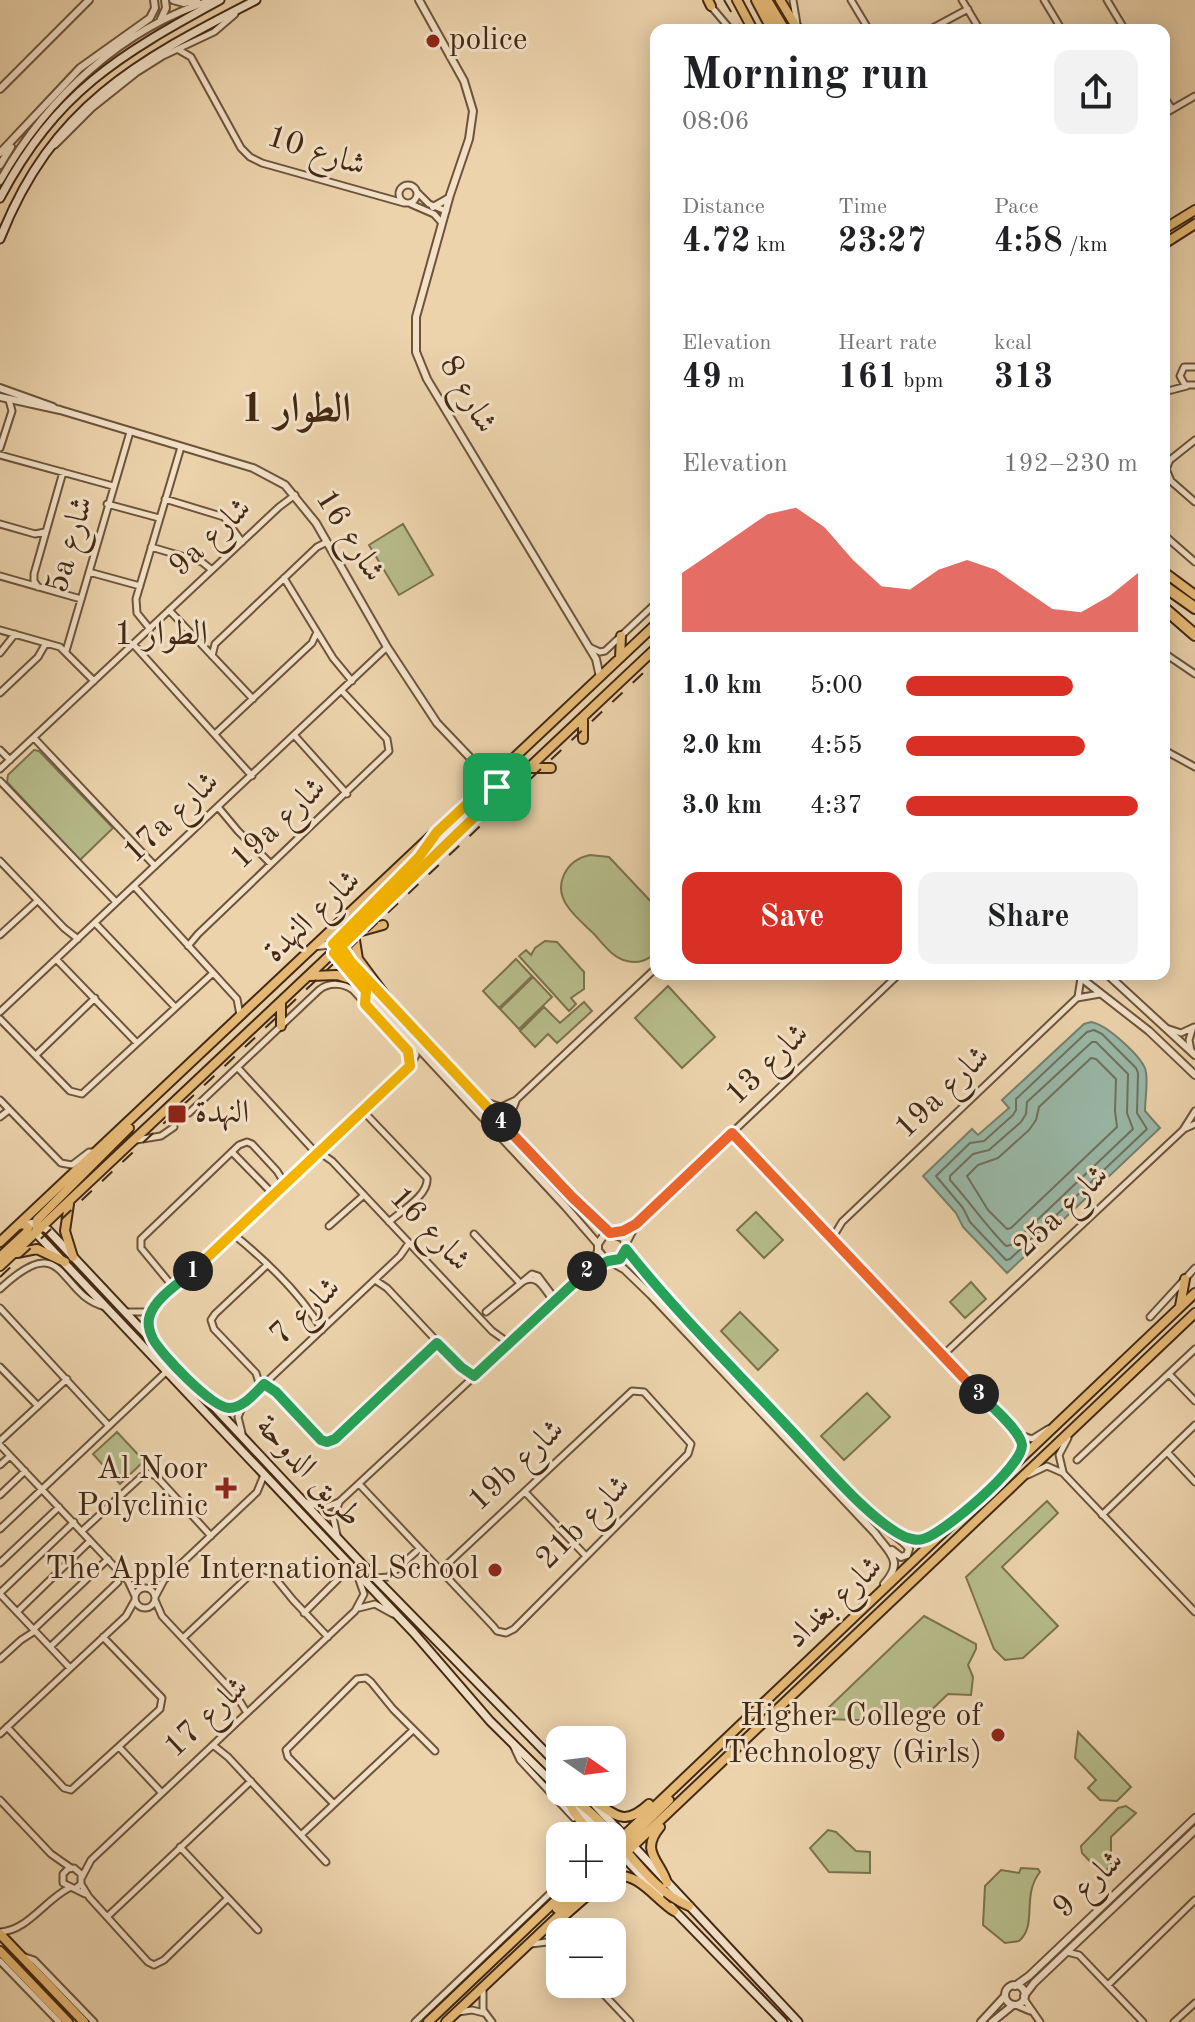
<!DOCTYPE html>
<meta charset="utf-8">
<style>
body{margin:0;font-family:"Old Standard TT",Amiri,serif;background:#f2f2f2;color:#202124;height:100vh;display:flex;flex-direction:column;font-size:30px;white-space:nowrap}
*{box-sizing:border-box;margin:0}
p{font-size:26px;color:#757577}
.icon{flex:none;width:44px;height:44px;fill:none;stroke:currentColor;stroke-width:2;stroke-linecap:round;stroke-linejoin:round}
.map{position:relative;flex:1;overflow:hidden}
.drawer{position:absolute;left:650px;top:24px;width:520px;height:956px;display:flex;flex-direction:column;background:#fff;border-radius:16px;box-shadow:0 4px 20px #0003}
.drawer>*{flex:none}
.needle{width:52px;rotate:104deg}
.controls{position:absolute;left:546px;top:1726px;display:grid;gap:16px}
.controls a{display:grid;place-items:center;width:80px;height:80px;border-radius:16px;background:#fff;box-shadow:0 4px 20px #0003;font-size:40px}
.pin{position:absolute;display:grid;place-items:center;width:68px;height:68px;color:#fff;margin:-34px;border-radius:16px;box-shadow:0 4px 12px #0006}
.km{position:absolute;width:40px;height:40px;margin:-20px;border-radius:50%;background:#222;color:#fff;font-size:22px;line-height:40px;text-align:center}
.round{display:grid;place-items:center;flex:none;width:84px;height:84px;border-radius:16px;background:#f2f2f2}
.overview{display:flex;align-items:center;justify-content:space-between;height:136px;padding:0 32px}
h1{font-size:44px;font-weight:600;line-height:60px}
.stats{display:grid;grid-template-columns:repeat(3,1fr);gap:12px;height:136px;padding:8px 32px}
.stats div{display:grid;align-content:center}
.stats b{font-size:34px;font-weight:600}
.stats small{font-size:22px;font-weight:400}
.stats p{font-size:22px}
.chart{height:224px;padding:16px 32px}
.chart p{display:flex;justify-content:space-between}
.chart svg{width:100%;height:144px;margin-top:8px;fill:#d93025;opacity:.7}
.action{display:flex;gap:16px;margin-top:auto;padding:16px 32px}
.action a{flex:1;height:92px;border-radius:16px;background:#d93025;color:#fff;font-size:32px;font-weight:600;line-height:92px;text-align:center}
.action a+a{background:#f2f2f2;color:#202124}
ul{padding:0 32px;list-style:none;font-size:26px}
li{display:grid;grid-template-columns:128px 96px 1fr;align-items:center;height:60px}
li i{height:20px;border-radius:10px;background:#d93025}
.map>svg:first-child{display:block}
</style>
<div class="map">
<svg width="1195" height="2022" viewBox="0 0 1195 2022">
<rect width="100%" height="100%" fill="#ecd3ac"/>
<filter id="stains"><feTurbulence type="fractalNoise" baseFrequency=".0025" numOctaves="4"/><feColorMatrix values="0 0 0 0 .2 0 0 0 0 .09 0 0 0 0 .02 0 0 0 .5 -.17"/></filter>
<radialGradient id="worn" r=".72"><stop offset=".6" stop-color="#630" stop-opacity="0"/><stop offset="1" stop-color="#630" stop-opacity=".3"/></radialGradient>
<!-- green -->
<path fill="#b6bc8a" stroke="#7c724e" stroke-width="2" d="M403,524L433,575L399,595L369,545Z
M34,750L39,751L113,828L80,860L7,782L8,775Z
M590,855L609,857L656,907V953C647,960 639,964 627,961C613,958 604,945 594,934C585,925 575,917 568,907C552,885 566,860 590,855Z
M545,941L557,942L584,972V989L571,998L576,1004L569,1011L519,956L526,950L531,955L535,948Z
M516,959L532,976L499,1008L483,991Z
M533,977L552,997L519,1029L500,1009Z
M668,986L715,1037L682,1068L635,1018Z
M584,1002L592,1011L557,1043L548,1034L535,1047L520,1031L544,1007L560,1023Z
M756,1212L783,1240L764,1258L737,1230Z
M971,1282L986,1299L965,1318L950,1302Z
M740,1312L778,1350L758,1370L721,1331Z
M867,1393L890,1417L844,1460L821,1436Z
M117,1432L144,1461L120,1484L93,1454Z
M1047,1501L1058,1513L1002,1567L1058,1626L1023,1658L1005,1660L994,1649L966,1577Z
M924,1616L976,1644V1649L968,1665L973,1677L971,1695L948,1694L919,1722L826,1719L823,1713Z
M1078,1732L1131,1787L1117,1801L1100,1800L1088,1788L1096,1780L1075,1758Z
M1126,1806L1136,1813L1111,1837V1866L1102,1874L1082,1853L1081,1846L1118,1808Z
M828,1830L836,1832L856,1851L870,1852V1873L829,1872L810,1848Z
M1021,1868L1038,1869L1040,1872C1021,1896 1038,1925 1019,1941L1005,1943L983,1925L985,1886L1001,1870L1019,1873Z"/>
<!-- water -->
<path fill="#99b8a7" stroke="#777f6c" stroke-width="2" d="M1091,1022C1106,1024 1144,1058 1146,1072C1148,1084 1145,1099 1145,1111L1160,1128L1007,1273L963,1227L956,1213L923,1176L972,1129L978,1135L1009,1108L1002,1100L1084,1024Z"/>
<g fill="none" stroke-linecap="round" stroke-linejoin="round">
<!-- shore -->
<path stroke="#6e705d" stroke-width="2" d="M1094,1030L1102,1034L1136,1068L1138,1073L1137,1113L1147,1129L1010,1259L1006,1260L970,1222L963,1208L936,1176L970,1143L984,1141L1013,1115L1016,1110V1099L1087,1032Z
M1092,1042H1096L1128,1074L1127,1113L1133,1129L1011,1245L1006,1246C985,1225 970,1202 950,1180V1176L973,1154L989,1150L1021,1122L1026,1114L1027,1102Z
M1091,1058L1096,1059L1116,1079L1115,1111L1117,1127L1011,1228L1007,1229L988,1210L967,1176L978,1165L998,1158L1029,1130L1036,1120L1039,1107Z"/>
<!-- minor-tunnel -->
<path stroke="#cab18d" stroke-width="5" stroke-dasharray="5 2.5" stroke-linecap="butt" d="M174,1127L189,1113"/>
<!-- minor casing -->
<g stroke="#6d5439" stroke-width="9">
<path id="minor" d="M793,0L797,24
M851,0L869,30
M962,0L980,30
M1044,0L1062,30
M1107,0L1125,30
M709,4L731,30
M929,30L968,9
M179,50L191,57L241,148L250,157L262,163L404,203
M1164,97L1172,109
M1164,114L1195,96
M55,145L92,108L136,73L163,56L214,32L235,14
M399 194a9 9 0 1 1 18 0a9 9 0 1 1-18 0Z
M417,192L429,204L446,211
M411,204L434,214L442,223
M1195,367H1184L1180,376L1185,385H1195
M1164,392L1187,386
M1195,440L1170,460L1166,469L1171,481L1195,502
M0,448L12,411L9,400
M0,455L113,486
M165,499L224,517L242,542
M107,504L159,518
M0,524L35,534L45,532
M1164,535L1195,562
M151,547L202,562L212,570
M89,572L140,586
M0,576L81,599
M284,578L333,658L352,681
M38,587L34,581V574L63,472
M169,610L253,699
M150,629L137,613L136,599L181,447
M0,630L60,647L94,681
M133,644L252,776
M589,647L600,652L605,651L656,603
M66,651L130,432
M0,653L15,634
M1164,653L1195,674
M212,656L215,644L317,547L327,542
M0,693L38,657L46,643
M215,734L312,643L317,632
M295,736L347,794
M34,738L155,866
M0,750L10,760
M1164,750L1195,767
M0,769L279,507L295,495
M0,781L116,902
M218,807L238,831L271,864
M0,861L64,928L78,939
M134,886L237,999L240,1015
M95,923L175,1007
M0,935L37,901
M188,946L198,934L389,751L387,739L342,691
M56,959L137,1043
M1078,997L1081,978
M0,1012L387,647
M0,1019L70,1091L82,1094L213,973
M1169,1029L1181,1033L1194,1027
M1191,1051L1189,1040L1192,1030
M36,1055L95,998
M238,1068L317,1154
M0,1100L61,1163L72,1165L89,1152H95
M486,1102L501,1107L516,1100L656,968
M363,1111L427,1178C429,1195 401,1211 389,1222
M189,1113L319,990C329,982 343,983 353,990L406,1048L410,1054V1065
M0,1117L9,1110
M1184,1129L1195,1124
M513,1133L510,1116L516,1101
M732,1133L744,1144L1017,1434L1021,1449L1011,1463
M136,1140L161,1136L174,1127
M232,1152L274,1195
M319,1152L332,1161L492,1331L509,1343
M329,1226L364,1195
M614,1233L636,1224L899,974
M233,1234C265,1260 301,1294 322,1330
M474,1234L520,1283
M833,1237L842,1222L1077,998L1100,994
M626,1244L636,1225
M589,1269L598,1250
M375,1280L387,1288L461,1367L474,1376
M524,1281C538,1274 544,1289 552,1299
M174,1288L141,1248V1239L239,1145L247,1142L252,1144L277,1171L285,1184
M0,1289C67,1226 57,1296 106,1307
M0,1308L109,1426
M126,1312H147L179,1284L410,1066L416,1055L415,1044
M486,1312L532,1274L538,1276L556,1300
M1150,1317L1195,1268
M153,1339L149,1324L154,1307
M943,1355L1183,1130L1195,1111
M0,1367L38,1406
M1169,1374L1195,1401
M264,1384C281,1397 313,1440 329,1442L437,1343
M260,1386L256,1373L214,1329L211,1320L215,1314L267,1265
M211,1401L229,1408L243,1403
M242,1433L238,1417L244,1403L400,1256L409,1243
M1018,1434L1032,1439L1048,1429
M0,1441L67,1379
M0,1445L128,1581L135,1596
M1167,1452L1195,1482
M1077,1460L1195,1349
M0,1465L10,1456
M1063,1472L1059,1455L1068,1438
M1028,1475L1047,1466L1063,1473L1195,1612
M359,1484L493,1626L497,1631L506,1633L514,1629L688,1454L691,1444L644,1392L632,1391L440,1571
M525,1492L585,1555
M0,1495L25,1471
M305,1502L324,1508L339,1502L580,1278L588,1270L608,1261
M1102,1515L1195,1425
M0,1529L167,1371
M82,1531L142,1476L147,1473L156,1476L211,1536
M337,1535L333,1517L339,1503
M0,1563L59,1507
M376,1578L388,1577L419,1549
M135 1598a10 10 0 1 1 20 0a10 10 0 1 1-20 0Z
M0,1593L74,1522
M0,1594L70,1668
M155,1597L164,1580L257,1492L264,1475
M155,1600L162,1616L236,1695L247,1713
M359,1608L375,1604L393,1614
M17,1612L90,1541
M304,1613L338,1579
M34,1629L108,1559
M183,1638L253,1572L260,1568L271,1573L293,1600L328,1637
M50,1647L118,1582
M0,1659L21,1640L35,1631
M7,1727L64,1788L71,1790L160,1709L162,1698L103,1637
M0,1734L126,1616L135,1600
M512,1743L520,1760L574,1818
M213,1745L228,1757L326,1862
M119,1747L162,1793
M0,1800L51,1854L71,1868
M334,1804L288,1757L286,1750L357,1679L366,1678L371,1682L393,1709L435,1751
M301,1835L413,1730
M180,1847L258,1930
M82,1877L91,1860L355,1611L364,1594L358,1577
M81,1884L89,1897L148,1962L154,1965L164,1960L228,1898
M76,1888L81,1884V1874L74,1868L68,1869L63,1874V1883L85,1894
M108,1916L251,1781
M0,1932C27,1931 45,1900 69,1888
M531,1944L547,1942L560,1949
M1067,1952L1079,1955L1143,2022
M22,1956L34,1960L94,2022
M0,1961L59,2022
M594,1984L630,2022
M1108,1985L1195,1900
M483,1991V2010L492,2022
M1024,1999L1040,2022
M1016,2005L1030,2011
M458,2012L472,2010L484,2013
M415,2022L560,1884
M1174,2022L1195,2003"/>
</g>
<!-- tertiary casing -->
<g stroke="#6d5439" stroke-width="10">
<path id="tertiary" d="M173,0L184,3L197,0
M419,0L464,81L473,111L469,139L450,195L416,317V352L427,379L596,659L600,677
M161,19L166,8L165,0
M0,89L89,0
M0,153L80,68L150,18L155,8L154,0
M0,165L11,147
M0,181C46,99 123,27 213,0
M433,207L447,199
M0,388L53,407
M0,397L60,410L253,468L285,485L316,523L387,647L437,723L480,768L499,771
M317,946L333,944L341,947L373,984
M334,953L356,981L565,1206L598,1244V1250L604,1258L624,1269L651,1295L875,1533C889,1553 905,1561 884,1584
M1076,974L1149,1031L1195,1075
M1107,974L1195,1055
M389,1001L546,1170L610,1233
M365,1004L366,991
M388,1029L404,1032
M598,1244L604,1235L610,1233L623,1238C629,1249 625,1259 612,1261
M626,1249L660,1289L807,1447L878,1518L902,1535L916,1540L929,1537L952,1520
M876,1521C885,1530 904,1540 909,1549L907,1555L901,1557L892,1550
M1005 1995a10 10 0 1 1 20 0a10 10 0 1 1-20 0Z
M1015,1986L1029,1976L1195,1818
M1024,1996L1034,1983L1195,1830
M981,2022L1005,1996
M992,2022L1013,2005"/>
</g>
<!-- secondary casing -->
<g stroke="#432913" stroke-width="11">
<path id="secondary" d="M0,198C56,92 119,55 220,0
M0,239C52,106 137,61 256,0
M20,1225L36,1223L48,1230L375,1578L560,1767
M36,1233L414,1633L490,1721L560,1790
M583,1792L798,2022
M572,1802L605,1836
M619,1852L660,1895
M671,1907L783,2022"/>
</g>
<!-- primary casing -->
<g stroke="#432913" stroke-width="12">
<path id="primary" d="M708,0L711,6
M737,0L753,30
M780,0L798,30
M1164,229L1195,210
M1164,244L1195,224
M1164,572L1195,595
M620,658L621,636
M583,739V717
M480,768L496,783V794L490,801
M530,768H551
M358,932L383,925
M354,934L358,959L390,1002
M334,953L332,948L335,942L426,849
M310,976L337,975L356,981
M281,1003V1026
M69,1204L65,1231L73,1257
M36,1233L37,1220L129,1128
M0,1242L656,624
M17,1253L37,1249L65,1262
M0,1257L27,1232L28,1228L24,1224
M0,1266L656,648
M1180,1306L1185,1279
M567,1796C614,1820 641,1887 689,1906
M567,1796L573,1811L592,1836
M588,1798C614,1811 621,1830 649,1804
M660,1827C639,1852 661,1861 667,1883
M612,1847L1195,1293
M612,1856L669,1800
M612,1866L1195,1313
M612,1876C638,1871 654,1898 674,1911
M557,1909L578,1888
M564,1916L596,1888
M0,1934L84,2022
M0,1951L68,2022
M428,2022L569,1888
M446,2022L588,1888"/>
</g>
<!-- motorway casing -->
<g stroke="#432913" stroke-width="14">
<path id="motorway" d="M757,0L773,30
M766,0L784,30
M797,29L798,30
M1164,586L1195,608
M1164,608L1195,635"/>
</g>
<!-- minor -->
<use href="#minor" stroke="#f3e2c9" stroke-width="5"/>
<!-- tertiary -->
<use href="#tertiary" stroke="#f3e2c9" stroke-width="6"/>
<!-- secondary -->
<use href="#secondary" stroke="#f3e2c9" stroke-width="7"/>
<!-- primary -->
<use href="#primary" stroke="#e6ba76" stroke-width="8"/>
<!-- motorway -->
<use href="#motorway" stroke="#e6ba76" stroke-width="10"/>
<!-- rail -->
<path stroke="#432913" stroke-width="2" stroke-dasharray="14 14" stroke-linecap="butt" d="M724,0L742,30
M0,1277L656,661"/>
</g>
<g fill="none" stroke-linecap="round" stroke-linejoin="round">
<!-- split-1 casing -->
<g stroke="#fff" stroke-width="16">
<path id="split-1" d="M193,1271L410,1066L408,1051L365,1004L366,991L334,953L492,800L497,787"/>
</g>
<!-- split-2 casing -->
<g stroke="#fff" stroke-width="16">
<path id="split-2" d="M193,1271C180,1283 156,1297 150,1315C147,1323 149,1331 153,1339C161,1354 211,1407 229,1408C243,1408 254,1394 264,1384L276,1392L321,1440L327,1442L335,1439L437,1343L461,1367L474,1376L587,1271"/>
</g>
<!-- split-3 casing -->
<g stroke="#fff" stroke-width="16">
<path id="split-3" d="M587,1271L608,1261L620,1259L626,1249C675,1311 732,1367 786,1425C816,1456 868,1520 905,1537C911,1539 917,1541 923,1539C943,1534 1023,1466 1022,1445C1021,1431 989,1404 979,1394"/>
</g>
<!-- split-4 casing -->
<g stroke="#fff" stroke-width="16">
<path id="split-4" d="M501,1122L572,1197L610,1233L623,1231L636,1224L732,1133L979,1394"/>
</g>
<!-- split-5 casing -->
<g stroke="#fff" stroke-width="16">
<path id="split-5" d="M497,787L493,780L437,832L419,857L333,944L341,947L351,962L501,1122"/>
</g>
<!-- split-1 -->
<use href="#split-1" stroke="#f5b400" stroke-width="10"/>
<!-- split-2 -->
<use href="#split-2" stroke="#22a559" stroke-width="10"/>
<!-- split-3 -->
<use href="#split-3" stroke="#22a559" stroke-width="10"/>
<!-- split-4 -->
<use href="#split-4" stroke="#f0652b" stroke-width="10"/>
<!-- split-5 -->
<use href="#split-5" stroke="#f5b400" stroke-width="10"/>
</g>
<!-- markers -->
<g fill="#8f2418" stroke="#f3e2c9" stroke-width="3">
<circle cx="433" cy="41" r="8"/>
<rect x="167" y="1104" width="20" height="20" rx="4"/>
<path d="M222 1476h8v8h8v8h-8v8h-8v-8h-8v-8h8z"/>
<circle cx="495" cy="1570" r="8"/>
<circle cx="998" cy="1735" r="8"/>
</g>
<g text-anchor="middle" dominant-baseline="central" stroke-width="6" stroke-linejoin="round" paint-order="stroke">
<!-- poi labels -->
<g font-size="32" fill="#432913" stroke="#f3e2c9" text-anchor="end">
<text x="449" y="41" text-anchor="start">police</text>
<text x="195" y="1114" text-anchor="start">النهدة</text>
<text x="208" y="1470">Al Noor<tspan x="208" dy="37">Polyclinic</tspan></text>
<text x="479" y="1570">The Apple International School</text>
<text x="982" y="1717">Higher College of<tspan x="982" dy="37">Technology (Girls)</tspan></text>
</g>
<!-- street labels -->
<g font-size="32" fill="#432913" stroke="#f3e2c9">
<text transform="translate(316 152) rotate(18)">شارع 10</text>
<text transform="translate(467 395) rotate(60)">شارع 8</text>
<text transform="translate(349 536) rotate(58)">شارع 16</text>
<text transform="translate(211 538) rotate(-43)">9a شارع</text>
<text transform="translate(71 545) rotate(-74)">5a شارع</text>
<text transform="translate(172 818) rotate(-43)">17a شارع</text>
<text transform="translate(279 824) rotate(-43)">19a شارع</text>
<text transform="translate(313 917) rotate(-43)">شارع النهدة</text>
<text transform="translate(768 1065) rotate(-44)">شارع 13</text>
<text transform="translate(943 1093) rotate(-44)">19a شارع</text>
<text transform="translate(1062 1212) rotate(-44)">25a شارع</text>
<text transform="translate(429 1230) rotate(47)">شارع 16</text>
<text transform="translate(306 1312) rotate(-43)">شارع 7</text>
<text transform="translate(517 1466) rotate(-43)">19b شارع</text>
<text transform="translate(308 1472) rotate(47)">طريق الدوحة</text>
<text transform="translate(584 1523) rotate(-45)">21b شارع</text>
<text transform="translate(835 1603) rotate(-43)">شارع بغداد</text>
<text transform="translate(207 1718) rotate(-43)">شارع 17</text>
<text transform="translate(1089 1885) rotate(-43)">شارع 9</text>
</g>
<!-- neighbourhood labels -->
<g font-size="34" fill="#432913" stroke="#f3e2c9">
<text x="161" y="635">الطوار 1</text>
</g>
<!-- district labels -->
<g font-size="40" font-weight="bold" fill="#432913" stroke="#f3e2c9">
<text x="296" y="411">الطوار 1</text>
</g>
</g>
<rect width="100%" height="100%" filter="url(#stains)"/>
<rect width="100%" height="100%" fill="url(#worn)"/>
</svg>
<div class="controls">
<a><svg class="needle" viewBox="-14 -14 28 28"><path d="M0-13l5 13h-10z" fill="#e53935"/><path d="M0 13l5-13h-10z" fill="#757577"/></svg></a>
<a>+</a>
<a>−</a>
</div>
<div class="pin" style="left:497px;top:787px;background:#1e9e55"><svg class="icon" aria-label="arrive" viewBox="0 0 24 24"><path d="M6 21V4h12l-3 4 3 4H6"/></svg></div>
<b class="km" style="left:193px;top:1271px">1</b>
<b class="km" style="left:587px;top:1271px">2</b>
<b class="km" style="left:979px;top:1394px">3</b>
<b class="km" style="left:501px;top:1122px">4</b>
<section class="drawer">
<div class="overview"><div><h1>Morning run</h1><p>08:06</p></div><a class="round"><svg class="icon" aria-label="share" viewBox="0 0 24 24"><path d="M12 15V3M7 8l5-5 5 5M5 13v7h14v-7"/></svg></a></div>
<div class="stats">
<div><p>Distance</p><b>4.72<small> km</small></b></div>
<div><p>Time</p><b>23:27</b></div>
<div><p>Pace</p><b>4:58<small> /km</small></b></div>
</div>
<div class="stats">
<div><p>Elevation</p><b>49<small> m</small></b></div>
<div><p>Heart rate</p><b>161<small> bpm</small></b></div>
<div><p>kcal</p><b>313</b></div>
</div>
<div class="chart"><p><span>Elevation</span>192–230 m</p>
<svg viewBox="0 0 160 44" preserveAspectRatio="none"><path d="M0 44V26L10 20L20 14L30 8L40 6L50 12L60 22L70 30L80 31L90 25L100 22L110 25L120 31L130 37L140 38L150 33L160 26V44z"/></svg>
</div>
<ul>
<li><b>1.0 km</b>5:00<i style="width:72%"></i></li>
<li><b>2.0 km</b>4:55<i style="width:77%"></i></li>
<li><b>3.0 km</b>4:37<i style="width:100%"></i></li>
</ul>
<div class="action"><a>Save</a><a>Share</a></div>
</section>
</div>
